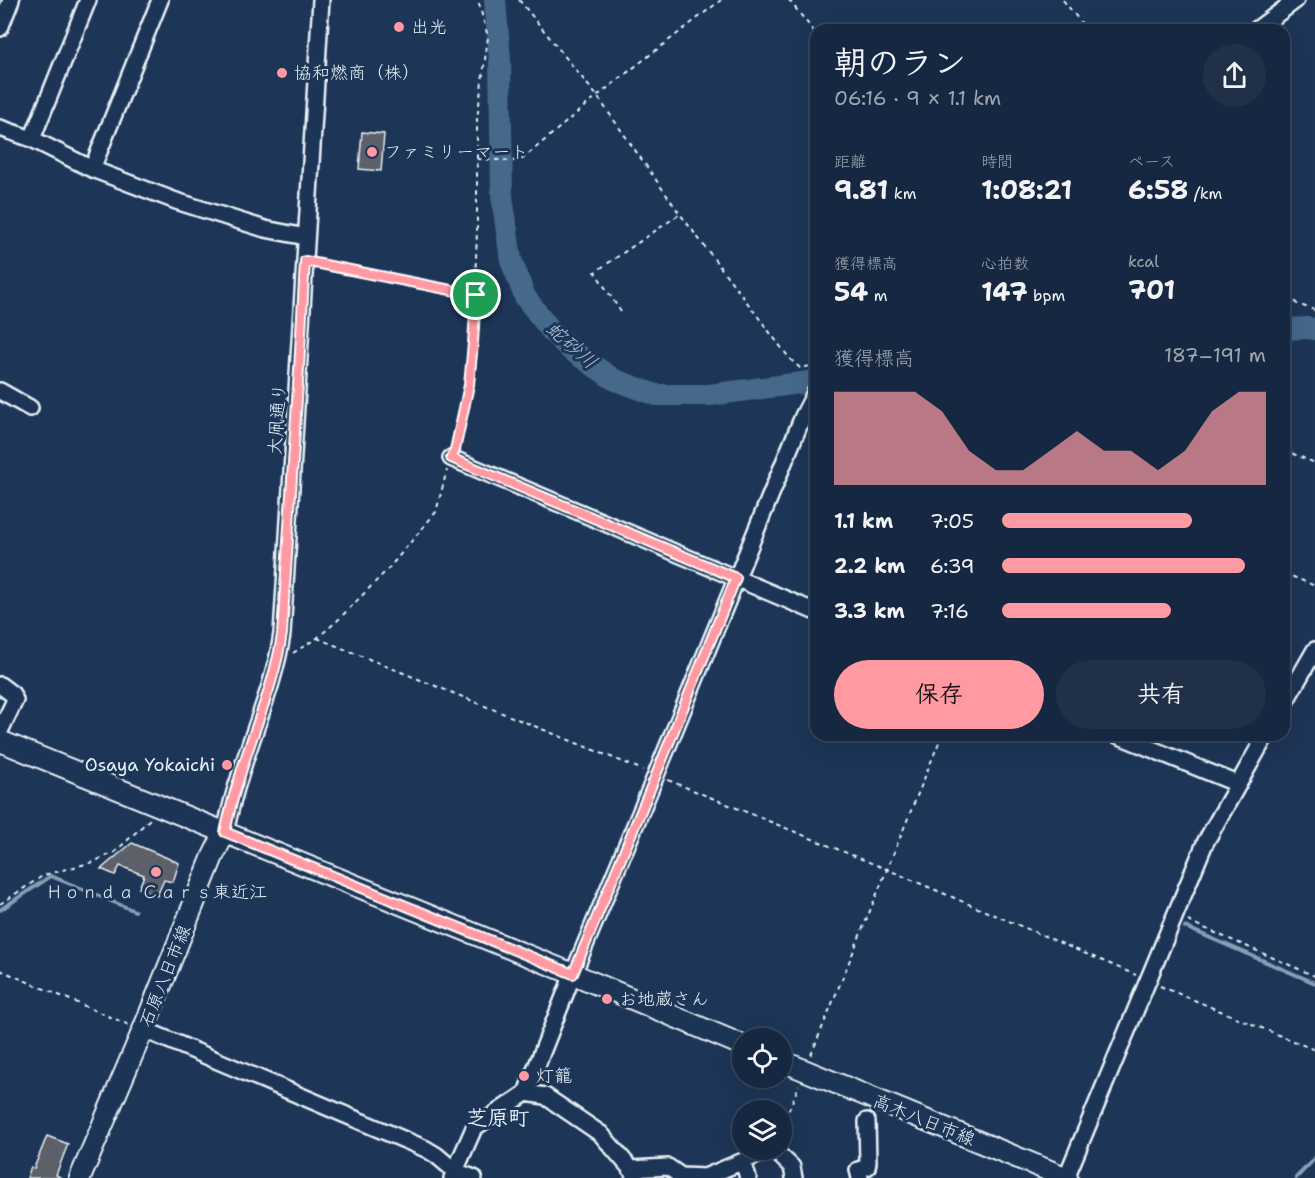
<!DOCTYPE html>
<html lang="ja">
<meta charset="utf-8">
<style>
body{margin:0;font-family:"Shantell Sans","Klee One",sans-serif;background:#1f3048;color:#f1f3f6;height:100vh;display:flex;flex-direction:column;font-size:22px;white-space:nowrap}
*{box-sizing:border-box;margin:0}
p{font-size:20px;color:#9ea6b1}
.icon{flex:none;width:33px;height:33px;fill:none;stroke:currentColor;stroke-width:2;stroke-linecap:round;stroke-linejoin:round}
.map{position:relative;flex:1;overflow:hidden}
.drawer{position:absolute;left:810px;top:24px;width:480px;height:717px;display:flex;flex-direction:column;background:#162841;border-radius:18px;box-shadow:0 6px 24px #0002,0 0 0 2px #35445a}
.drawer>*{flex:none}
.fabs{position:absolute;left:732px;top:1028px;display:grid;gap:12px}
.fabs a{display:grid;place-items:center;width:60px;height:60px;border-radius:50%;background:#162841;box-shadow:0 6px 24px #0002,0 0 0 2px #35445a;font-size:30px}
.pin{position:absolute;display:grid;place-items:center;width:51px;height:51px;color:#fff;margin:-26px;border:3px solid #fff;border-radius:50%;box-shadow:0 2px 6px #0007}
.round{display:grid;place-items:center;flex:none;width:63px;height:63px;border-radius:32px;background:#1f3048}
.headline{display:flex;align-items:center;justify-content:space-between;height:102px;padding:0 24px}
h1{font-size:33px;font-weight:700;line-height:45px}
.figures{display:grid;grid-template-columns:repeat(3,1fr);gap:9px;height:102px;padding:6px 24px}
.figures div{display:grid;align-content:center}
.figures b{font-size:26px;font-weight:700}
.figures small{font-size:16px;font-weight:400}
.figures p{font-size:16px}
.chart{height:168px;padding:12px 24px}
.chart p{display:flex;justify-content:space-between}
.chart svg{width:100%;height:108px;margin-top:6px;fill:#ff9aa2;opacity:.7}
.cta{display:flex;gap:12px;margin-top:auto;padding:12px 24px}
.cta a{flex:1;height:69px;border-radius:36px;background:#ff9aa2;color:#111;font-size:24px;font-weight:700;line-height:69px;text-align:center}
.cta a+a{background:#1f3048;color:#f1f3f6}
ul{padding:0 24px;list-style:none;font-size:20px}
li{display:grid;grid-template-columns:96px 72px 1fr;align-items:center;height:45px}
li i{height:15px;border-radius:8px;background:#ff9aa2}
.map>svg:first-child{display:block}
</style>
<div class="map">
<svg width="1315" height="1178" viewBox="0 0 1315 1178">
<rect width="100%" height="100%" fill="#1d3557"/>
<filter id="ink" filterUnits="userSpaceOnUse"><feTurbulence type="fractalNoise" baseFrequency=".0167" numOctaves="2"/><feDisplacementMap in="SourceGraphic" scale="12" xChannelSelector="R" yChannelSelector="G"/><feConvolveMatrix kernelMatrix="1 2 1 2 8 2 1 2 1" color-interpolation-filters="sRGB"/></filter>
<g filter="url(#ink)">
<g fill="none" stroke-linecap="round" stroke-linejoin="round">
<!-- stream -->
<path stroke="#869eb7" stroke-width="4" d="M0,910L51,876L135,911
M1185,927L1315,983
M1296,1178L1315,1158"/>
<!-- river -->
<path stroke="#44678b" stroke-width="22" d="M495,0L500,60L502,196L511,260L525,297L553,333L571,350L613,379L656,395H709L816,381
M1284,329L1308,328L1315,329"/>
</g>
<!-- building -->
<path fill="#5c6167" stroke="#e8f1f8" stroke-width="1.5" d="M362,132L384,134L381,171L359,169Z
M132,843L179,863L173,882L164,880L157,896L139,888L144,875L120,866L115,875L101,869Z
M47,1136L68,1144L56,1175L60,1177L59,1178H27L31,1167L34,1168Z"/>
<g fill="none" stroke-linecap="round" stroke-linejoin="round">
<!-- minor casing -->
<g stroke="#e8f1f8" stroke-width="20">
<path id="minor" d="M0,28L11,0
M1256,30L1296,0
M0,128L32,139L92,169L176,201L265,229L306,237
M32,139L88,0
M92,169L160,0
M0,391L30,408
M451,458L816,612
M0,685L12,694L15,700L0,731
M1284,704L1315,650
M1117,735L1238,784
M225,832C229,815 233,796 239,779C253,730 275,684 282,634L321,0
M143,1030L152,1033L426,1149L436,1155L455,1171L474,1178
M526,1093L545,1096L601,1134L631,1169L635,1178
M773,1149L792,1167L794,1178
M743,1161L748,1178
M631,1169L668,1167L681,1176L705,1177L772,1149
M452,1178L474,1128L526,1093L573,974L656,775L803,416L816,391
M860,1178L858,1170L867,1167L868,1162L867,1121
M1066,1178L1205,843L1266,735"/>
</g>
<!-- major casing -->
<g stroke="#e8f1f8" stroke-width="24">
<path id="major" d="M0,741L573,974L742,1045
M782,1061L1067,1178
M80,1178L143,1030L213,856L225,832"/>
</g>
<!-- path -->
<path stroke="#e8f1f8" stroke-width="2" stroke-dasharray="4.5 4.5" stroke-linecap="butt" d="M519,0L597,96L680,214L790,359L800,368L816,365
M789,0L816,34
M1063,0L1087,30
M477,159L520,161L597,96L721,0
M317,263L476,295
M1284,287L1297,304L1315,310
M621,312L595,272L680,214
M456,445L469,385L473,343L477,230V119L488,37L478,0
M1284,450L1315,463
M1284,573L1315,586
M317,638L643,770
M293,653L317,638L336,622L388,569L436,512L447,470
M668,780L886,869L1136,975
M0,904L44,875L93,862L115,852L150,819
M1188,921L1315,976
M0,970L129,1025
M1160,986L1315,1050
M811,1055L942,735
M782,1127L799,1085"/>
<!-- minor -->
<use href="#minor" stroke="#1d3557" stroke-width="15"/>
<!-- major -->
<use href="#major" stroke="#1d3557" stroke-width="20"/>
</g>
</g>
<g fill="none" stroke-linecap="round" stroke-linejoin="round" filter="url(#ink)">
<!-- route casing -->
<g stroke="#fff" stroke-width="12">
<path id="route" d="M305,261L476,295L473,343L469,385L455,450L451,458L736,578L656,775L573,974L225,832C229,815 233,796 239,779C253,730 275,684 282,634L299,369Z"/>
</g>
<!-- route -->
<use href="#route" stroke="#ff9aa2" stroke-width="8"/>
</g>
<!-- markers -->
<g fill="#ff9aa2" stroke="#1d3557" stroke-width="2">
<circle cx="399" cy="27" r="6"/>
<circle cx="282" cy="73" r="6"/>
<circle cx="372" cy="152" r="6"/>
<circle cx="227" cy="765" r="6"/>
<circle cx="156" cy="872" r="6"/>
<circle cx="607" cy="999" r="6"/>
<circle cx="524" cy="1076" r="6"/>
</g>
<g text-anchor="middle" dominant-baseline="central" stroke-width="6" stroke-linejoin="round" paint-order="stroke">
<!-- poi labels -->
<g font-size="18" fill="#e8f1f8" stroke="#1d3557" text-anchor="start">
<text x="411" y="27">出光</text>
<text x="294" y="73">協和燃商（株）</text>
<text x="384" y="152">ファミリーマート</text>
<text x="215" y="765" text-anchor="end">Osaya Yokaichi</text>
<text x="156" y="892" text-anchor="middle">Ｈｏｎｄａ Ｃａｒｓ東近江</text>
<text x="619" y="999">お地蔵さん</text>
<text x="536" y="1076">灯籠</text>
</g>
<!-- street labels -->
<g font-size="18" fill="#e8f1f8" stroke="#1d3557">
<text transform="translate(277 419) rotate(-86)">大凧通り</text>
<text transform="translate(165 976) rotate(-68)">石原八日市線</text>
<text transform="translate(924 1120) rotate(22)">高木八日市線</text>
</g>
<!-- water labels -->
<g font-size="20" font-style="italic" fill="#afc1d2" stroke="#1d3557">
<text transform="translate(572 345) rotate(41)">蛇砂川</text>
</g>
<!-- quarter labels -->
<g font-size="21" font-weight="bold" fill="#e8f1f8" stroke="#1d3557">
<text x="498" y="1118">芝原町</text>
</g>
</g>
</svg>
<div class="fabs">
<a><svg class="icon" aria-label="locate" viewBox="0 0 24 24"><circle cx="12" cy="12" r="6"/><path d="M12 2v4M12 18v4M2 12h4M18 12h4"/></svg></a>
<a><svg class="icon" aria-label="layers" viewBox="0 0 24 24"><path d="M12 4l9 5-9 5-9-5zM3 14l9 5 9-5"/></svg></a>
</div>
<div class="pin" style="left:476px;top:295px;background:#1e9e55"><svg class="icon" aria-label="arrive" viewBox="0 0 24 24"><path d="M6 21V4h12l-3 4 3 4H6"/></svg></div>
<section class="drawer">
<div class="headline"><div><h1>朝のラン</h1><p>06:16 · 9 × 1.1 km</p></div><a class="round"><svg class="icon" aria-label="share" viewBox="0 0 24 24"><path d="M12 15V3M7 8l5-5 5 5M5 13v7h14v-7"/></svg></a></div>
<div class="figures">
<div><p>距離</p><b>9.81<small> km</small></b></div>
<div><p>時間</p><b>1:08:21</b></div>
<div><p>ペース</p><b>6:58<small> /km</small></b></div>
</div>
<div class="figures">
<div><p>獲得標高</p><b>54<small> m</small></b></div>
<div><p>心拍数</p><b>147<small> bpm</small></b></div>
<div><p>kcal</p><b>701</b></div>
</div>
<div class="chart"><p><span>獲得標高</span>187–191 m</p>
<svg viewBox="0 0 160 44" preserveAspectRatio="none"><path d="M0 44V6L10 6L20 6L30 6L40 14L50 30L60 38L70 38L80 30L90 22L100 30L110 30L120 38L130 30L140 14L150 6L160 6V44z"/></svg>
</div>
<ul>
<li><b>1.1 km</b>7:05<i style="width:72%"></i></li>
<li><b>2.2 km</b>6:39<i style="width:92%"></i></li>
<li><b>3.3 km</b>7:16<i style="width:64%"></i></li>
</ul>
<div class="cta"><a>保存</a><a>共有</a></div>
</section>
</div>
